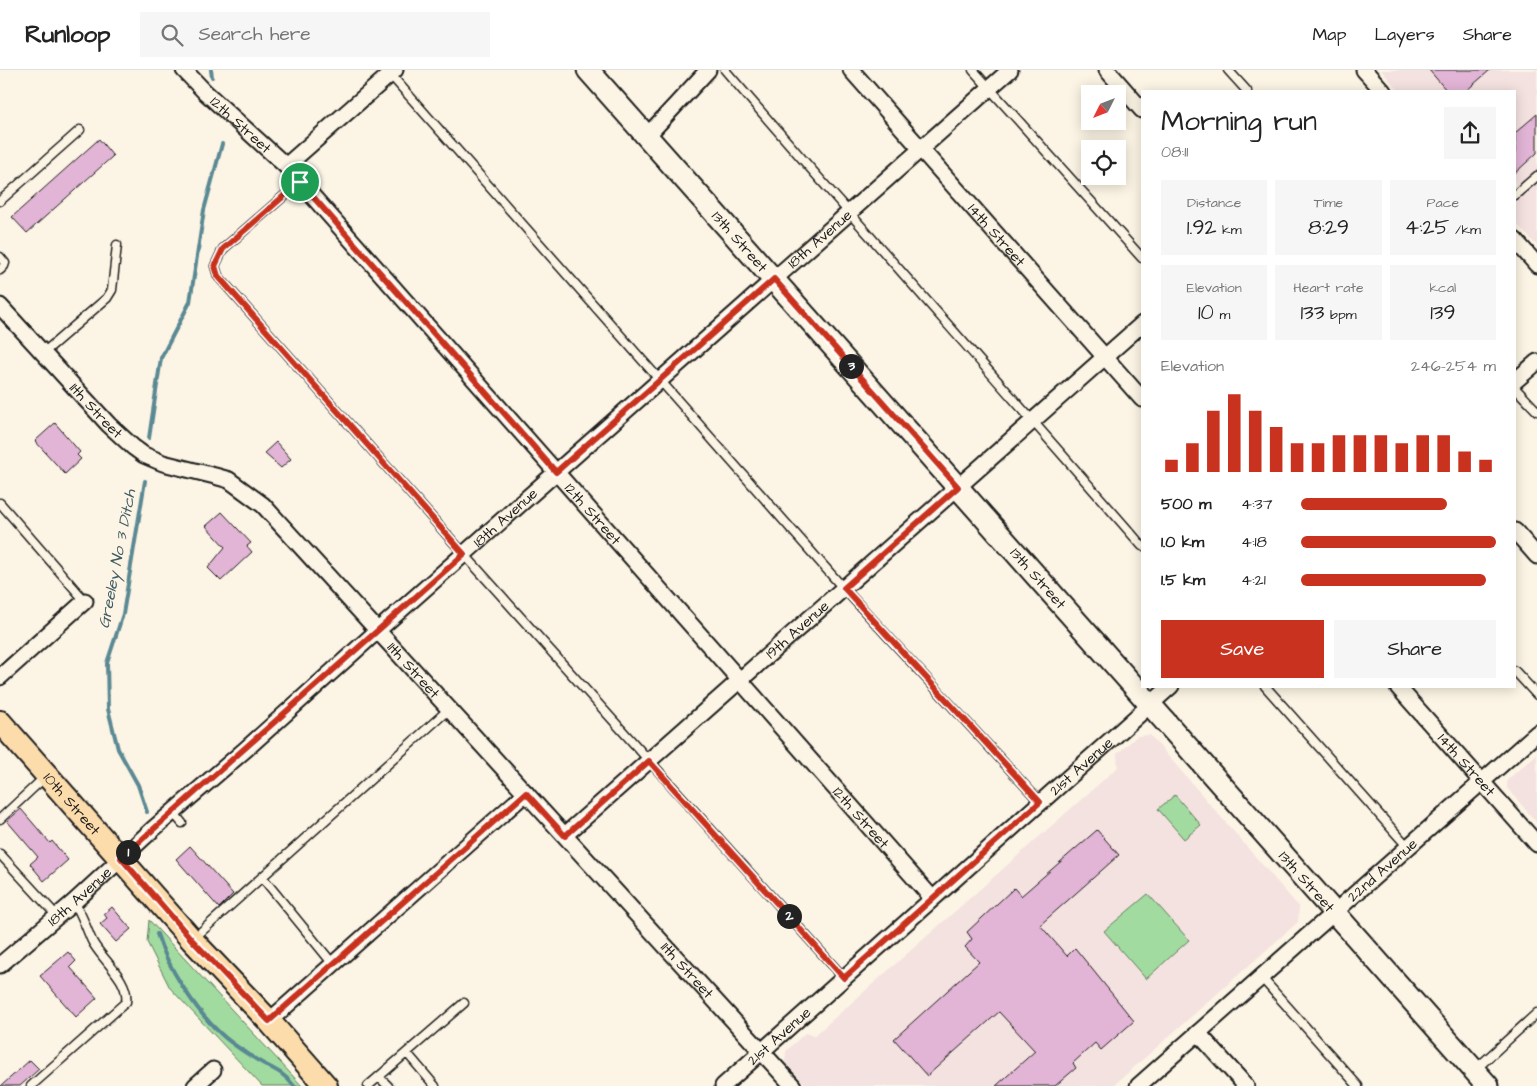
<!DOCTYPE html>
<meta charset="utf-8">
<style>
body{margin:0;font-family:"Architects Daughter",sans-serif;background:#f6f6f6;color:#222;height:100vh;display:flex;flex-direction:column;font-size:19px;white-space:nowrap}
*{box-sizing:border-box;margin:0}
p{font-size:16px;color:#767676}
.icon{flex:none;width:28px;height:28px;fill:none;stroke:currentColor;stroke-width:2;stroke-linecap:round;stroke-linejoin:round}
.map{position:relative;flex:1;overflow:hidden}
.side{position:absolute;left:1141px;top:20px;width:375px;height:598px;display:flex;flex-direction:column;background:#fff;border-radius:0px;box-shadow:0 2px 12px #0003}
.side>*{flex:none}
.needle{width:32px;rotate:228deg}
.buttons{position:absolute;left:1081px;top:15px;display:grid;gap:10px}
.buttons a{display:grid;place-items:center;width:45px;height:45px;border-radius:0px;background:#fff;box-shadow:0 2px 12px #0003;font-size:25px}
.pin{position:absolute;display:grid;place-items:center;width:42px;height:42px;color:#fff;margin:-21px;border:2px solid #fff;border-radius:50%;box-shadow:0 1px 5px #0007}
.km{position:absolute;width:25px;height:25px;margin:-12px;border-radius:50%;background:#222;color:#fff;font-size:14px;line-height:25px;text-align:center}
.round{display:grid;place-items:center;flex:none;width:52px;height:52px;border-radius:0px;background:#f6f6f6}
.overview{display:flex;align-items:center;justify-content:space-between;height:85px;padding:0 20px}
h1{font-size:28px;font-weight:600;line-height:38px}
.figures{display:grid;grid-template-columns:repeat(3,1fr);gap:8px;height:85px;padding:5px 20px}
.figures div{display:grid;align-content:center;border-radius:0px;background:#f6f6f6;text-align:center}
.figures b{font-size:21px;font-weight:600}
.figures small{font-size:14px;font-weight:400}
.figures p{font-size:14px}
.chart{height:140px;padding:10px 20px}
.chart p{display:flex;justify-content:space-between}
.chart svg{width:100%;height:90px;margin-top:5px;stroke:#c8321e;stroke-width:6}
.primary-button{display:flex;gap:10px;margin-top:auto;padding:10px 20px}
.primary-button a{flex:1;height:58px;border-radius:0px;background:#c8321e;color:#fff;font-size:20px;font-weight:600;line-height:58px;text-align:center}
.primary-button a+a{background:#f6f6f6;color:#222}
ul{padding:0 20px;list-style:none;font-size:16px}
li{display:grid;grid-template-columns:80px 60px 1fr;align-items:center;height:38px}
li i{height:12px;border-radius:6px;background:#c8321e}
header{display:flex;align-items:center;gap:30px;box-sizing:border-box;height:70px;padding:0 25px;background:#fff;border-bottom:1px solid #e0e0e0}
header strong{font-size:24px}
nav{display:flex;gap:28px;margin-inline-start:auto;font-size:18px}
.search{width:350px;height:45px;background:#f6f6f6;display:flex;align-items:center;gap:12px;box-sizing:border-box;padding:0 18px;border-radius:0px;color:#767676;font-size:19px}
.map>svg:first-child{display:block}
</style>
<header>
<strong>Runloop</strong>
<div class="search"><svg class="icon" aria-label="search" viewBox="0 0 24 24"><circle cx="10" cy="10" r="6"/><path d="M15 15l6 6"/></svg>Search here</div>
<nav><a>Map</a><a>Layers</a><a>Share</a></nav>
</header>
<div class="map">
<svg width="1537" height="1016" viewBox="0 0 1537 1016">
<rect width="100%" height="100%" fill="#fcf5e5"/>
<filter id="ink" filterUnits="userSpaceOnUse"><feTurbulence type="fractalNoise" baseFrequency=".02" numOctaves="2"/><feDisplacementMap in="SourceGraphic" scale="10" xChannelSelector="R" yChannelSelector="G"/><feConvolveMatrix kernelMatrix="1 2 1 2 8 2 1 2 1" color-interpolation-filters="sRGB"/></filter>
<g filter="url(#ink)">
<!-- built -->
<path fill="#f4e2e0" d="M1381,0H1537V176L1515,152V21H1399Z
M1150,665L1299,837L1298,852L1113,1016H807L785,992L786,981L805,963L814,966L1118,697L1117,684L1137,666Z
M1537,684V753L1507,718V710Z"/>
<!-- green -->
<path fill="#a2db9f" stroke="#5f7c5e" d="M1175,725L1201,755L1184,769L1158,739Z
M1148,824L1189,870L1146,909L1104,861Z
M149,850L302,1016H262L170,918L147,872Z"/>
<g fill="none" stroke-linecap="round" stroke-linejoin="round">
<!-- stream -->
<path stroke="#5a8893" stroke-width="4" d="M211,0L212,7
M149,368L161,288L190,232L204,140L222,74
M145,411L123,544L107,593L108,639L118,679L138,715L147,742
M157,864C167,896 195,940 220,963C229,972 240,979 251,986C267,998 280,998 294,1016"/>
</g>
<!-- building -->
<path fill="#e2b4d6" stroke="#1c1c1c" d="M1429,0H1490L1466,21H1447Z
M1537,44V83L1515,103V63Z
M99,69L113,86L27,163L12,147Z
M55,353L80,382L77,385L81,389L65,404L35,371Z
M276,372L291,389L281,398L264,383Z
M222,442L251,473L247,476L252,482L221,511L208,498L225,477L206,456Z
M21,739L50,773L52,771L68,790L44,811L30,794L38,787L7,751Z
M1097,760L1119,785L1040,855L1067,886L1075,878L1134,951L1101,980L1095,973L1073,993L1076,998L1055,1016H996L1035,981L999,942L927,1006L894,969L979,892L965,877L972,869L967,862L1014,818L1021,826Z
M190,776L233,824L219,838L176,789Z
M112,837L131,859L116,872L100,854L107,848L104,844Z
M68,882L76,891L70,897L97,928L76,947L40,906Z
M30,990L39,999L20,1016H1Z"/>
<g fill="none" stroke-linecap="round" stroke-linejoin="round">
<!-- lane casing -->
<g stroke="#1c1c1c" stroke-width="11">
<path id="lane" d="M725,0C863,160 1004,317 1142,476
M973,0L1142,188
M1228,0L1247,21
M390,4L837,511L1040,732
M300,112L223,179L215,196L218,206L464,484L844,908
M1515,125L1537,106
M0,131L80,60
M0,187L5,193L4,196L0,200
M42,284L107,228L112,220L117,175
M1515,318L1537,341
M0,433L85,531
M1515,601L1537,625
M1265,616L1408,777
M173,742L182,753
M0,749L46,706
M0,784L57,846
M262,807L333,894
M193,869L449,639
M1261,907L1358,1016
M407,983L435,1016
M1476,999L1537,943
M379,1007L388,1016
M31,1016L126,932C130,910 101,889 92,871C86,858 82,844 74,832
M368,1016L464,933"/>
</g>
<!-- street casing -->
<g stroke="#1c1c1c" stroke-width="19">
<g id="street">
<path id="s1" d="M184,0L205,22L286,96L932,828"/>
<path id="s2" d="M851,0L1142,329"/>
<path d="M1107,0L1142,40"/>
<path d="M1364,0L1383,21"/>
<path d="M647,66L708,0"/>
<path d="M286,96L395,0"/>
<path d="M1515,170L1537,195"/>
<path id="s3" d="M0,236L109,355L133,377L144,385L163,393L215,406L229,410L263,435L793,1016"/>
<path d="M1515,311L1537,292"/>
<path d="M1515,461L1537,486"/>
<path d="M0,607L85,531"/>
<path id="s4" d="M1397,616L1537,774"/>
<path id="s5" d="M565,765L1142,254"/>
<path id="s6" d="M0,895L74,832L152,760L246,679L385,554L1010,0"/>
<path d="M269,951L526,723"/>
<path d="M1198,963L1246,1016"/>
<path d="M195,1016L213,1000"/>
<path id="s7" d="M723,1016L1171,616"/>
<path id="s8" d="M1138,1016L1537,663"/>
</g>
</g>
<!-- secondary casing -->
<g stroke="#1c1c1c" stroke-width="25">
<g id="secondary">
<path id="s9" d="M588,0L1488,1016"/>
</g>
</g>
<!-- primary casing -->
<g stroke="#1c1c1c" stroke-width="26">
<g id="primary">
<path id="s10" d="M0,652L192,870L269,951L326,1016"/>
</g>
</g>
<!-- lane -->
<use href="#lane" stroke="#fcf5e5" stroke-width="8"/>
<!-- street -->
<use href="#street" stroke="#fcf5e5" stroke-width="15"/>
<!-- secondary -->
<use href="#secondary" stroke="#fcf5e5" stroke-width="21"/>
<!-- primary -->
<use href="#primary" stroke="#fddcac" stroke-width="22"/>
</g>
</g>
<g fill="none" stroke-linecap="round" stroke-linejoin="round" filter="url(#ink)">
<!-- route casing -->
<g stroke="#fff" stroke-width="10">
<path id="route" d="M300,112L556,402L774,209L958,417L844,518L1040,732L844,908L649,691L565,766L526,723L269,951L192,870L121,788L464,484L218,206L215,196L223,179Z"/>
</g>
<!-- route -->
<use href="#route" stroke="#c8321e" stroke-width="6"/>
</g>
<g text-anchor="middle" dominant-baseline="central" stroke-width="4" stroke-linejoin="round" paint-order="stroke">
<!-- street labels -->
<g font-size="15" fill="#1c1c1c" stroke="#fcf5e5">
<text stroke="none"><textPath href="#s1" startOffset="79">12th Street</textPath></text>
<text stroke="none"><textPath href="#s2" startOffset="220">14th Street</textPath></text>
<text stroke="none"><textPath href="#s6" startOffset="1095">18th Avenue</textPath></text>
<text stroke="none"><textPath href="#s9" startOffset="229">13th Street</textPath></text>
<text stroke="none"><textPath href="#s3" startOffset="142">11th Street</textPath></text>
<text stroke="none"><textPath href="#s1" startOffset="604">12th Street</textPath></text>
<text stroke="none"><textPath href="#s6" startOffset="675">18th Avenue</textPath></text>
<text stroke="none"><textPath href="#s9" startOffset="679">13th Street</textPath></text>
<text stroke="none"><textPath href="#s5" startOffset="310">19th Avenue</textPath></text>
<text stroke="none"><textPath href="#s3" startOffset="562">11th Street</textPath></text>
<text stroke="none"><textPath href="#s4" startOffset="105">14th Street</textPath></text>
<text stroke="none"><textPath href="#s7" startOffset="480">21st Avenue</textPath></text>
<text stroke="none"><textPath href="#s10" startOffset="109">10th Street</textPath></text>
<text stroke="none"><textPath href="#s1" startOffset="1009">12th Street</textPath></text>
<text stroke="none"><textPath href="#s8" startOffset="326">22nd Avenue</textPath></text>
<text stroke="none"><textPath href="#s9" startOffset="1084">13th Street</textPath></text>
<text stroke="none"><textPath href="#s6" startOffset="105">18th Avenue</textPath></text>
<text stroke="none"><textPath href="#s3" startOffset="968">11th Street</textPath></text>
<text stroke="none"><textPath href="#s7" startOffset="75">21st Avenue</textPath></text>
</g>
<!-- water labels -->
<g font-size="16" font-style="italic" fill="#405b62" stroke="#fcf5e5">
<text transform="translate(117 489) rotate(-79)">Greeley No 3 Ditch</text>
</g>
</g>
</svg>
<div class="buttons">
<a><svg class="needle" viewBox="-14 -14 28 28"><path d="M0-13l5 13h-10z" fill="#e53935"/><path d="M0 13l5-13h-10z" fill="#767676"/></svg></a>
<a><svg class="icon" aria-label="locate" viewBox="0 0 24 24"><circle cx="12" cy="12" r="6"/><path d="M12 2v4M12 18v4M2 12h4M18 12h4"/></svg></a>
</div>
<div class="pin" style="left:300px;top:112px;background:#1e9e55"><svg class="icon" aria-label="arrive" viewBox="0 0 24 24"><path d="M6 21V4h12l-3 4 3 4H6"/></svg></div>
<b class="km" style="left:128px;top:782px">1</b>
<b class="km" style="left:789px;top:846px">2</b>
<b class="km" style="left:851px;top:296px">3</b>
<section class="side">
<div class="overview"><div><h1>Morning run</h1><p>08:11</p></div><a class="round"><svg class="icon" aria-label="share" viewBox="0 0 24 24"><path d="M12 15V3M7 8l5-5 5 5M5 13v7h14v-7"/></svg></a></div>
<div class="figures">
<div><p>Distance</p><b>1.92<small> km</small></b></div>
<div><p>Time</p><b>8:29</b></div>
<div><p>Pace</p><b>4:25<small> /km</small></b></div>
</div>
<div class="figures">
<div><p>Elevation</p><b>10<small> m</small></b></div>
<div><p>Heart rate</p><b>133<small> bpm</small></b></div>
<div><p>kcal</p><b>139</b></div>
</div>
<div class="chart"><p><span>Elevation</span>246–254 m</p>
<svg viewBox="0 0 160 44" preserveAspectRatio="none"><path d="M5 44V38M15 44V30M25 44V14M35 44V6M45 44V14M55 44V22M65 44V30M75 44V30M85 44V26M95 44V26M105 44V26M115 44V30M125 44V26M135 44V26M145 44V34M155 44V38"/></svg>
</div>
<ul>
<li><b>500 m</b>4:37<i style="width:75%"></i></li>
<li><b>1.0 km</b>4:18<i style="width:100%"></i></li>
<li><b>1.5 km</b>4:21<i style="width:95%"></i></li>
</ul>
<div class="primary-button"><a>Save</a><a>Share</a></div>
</section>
</div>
